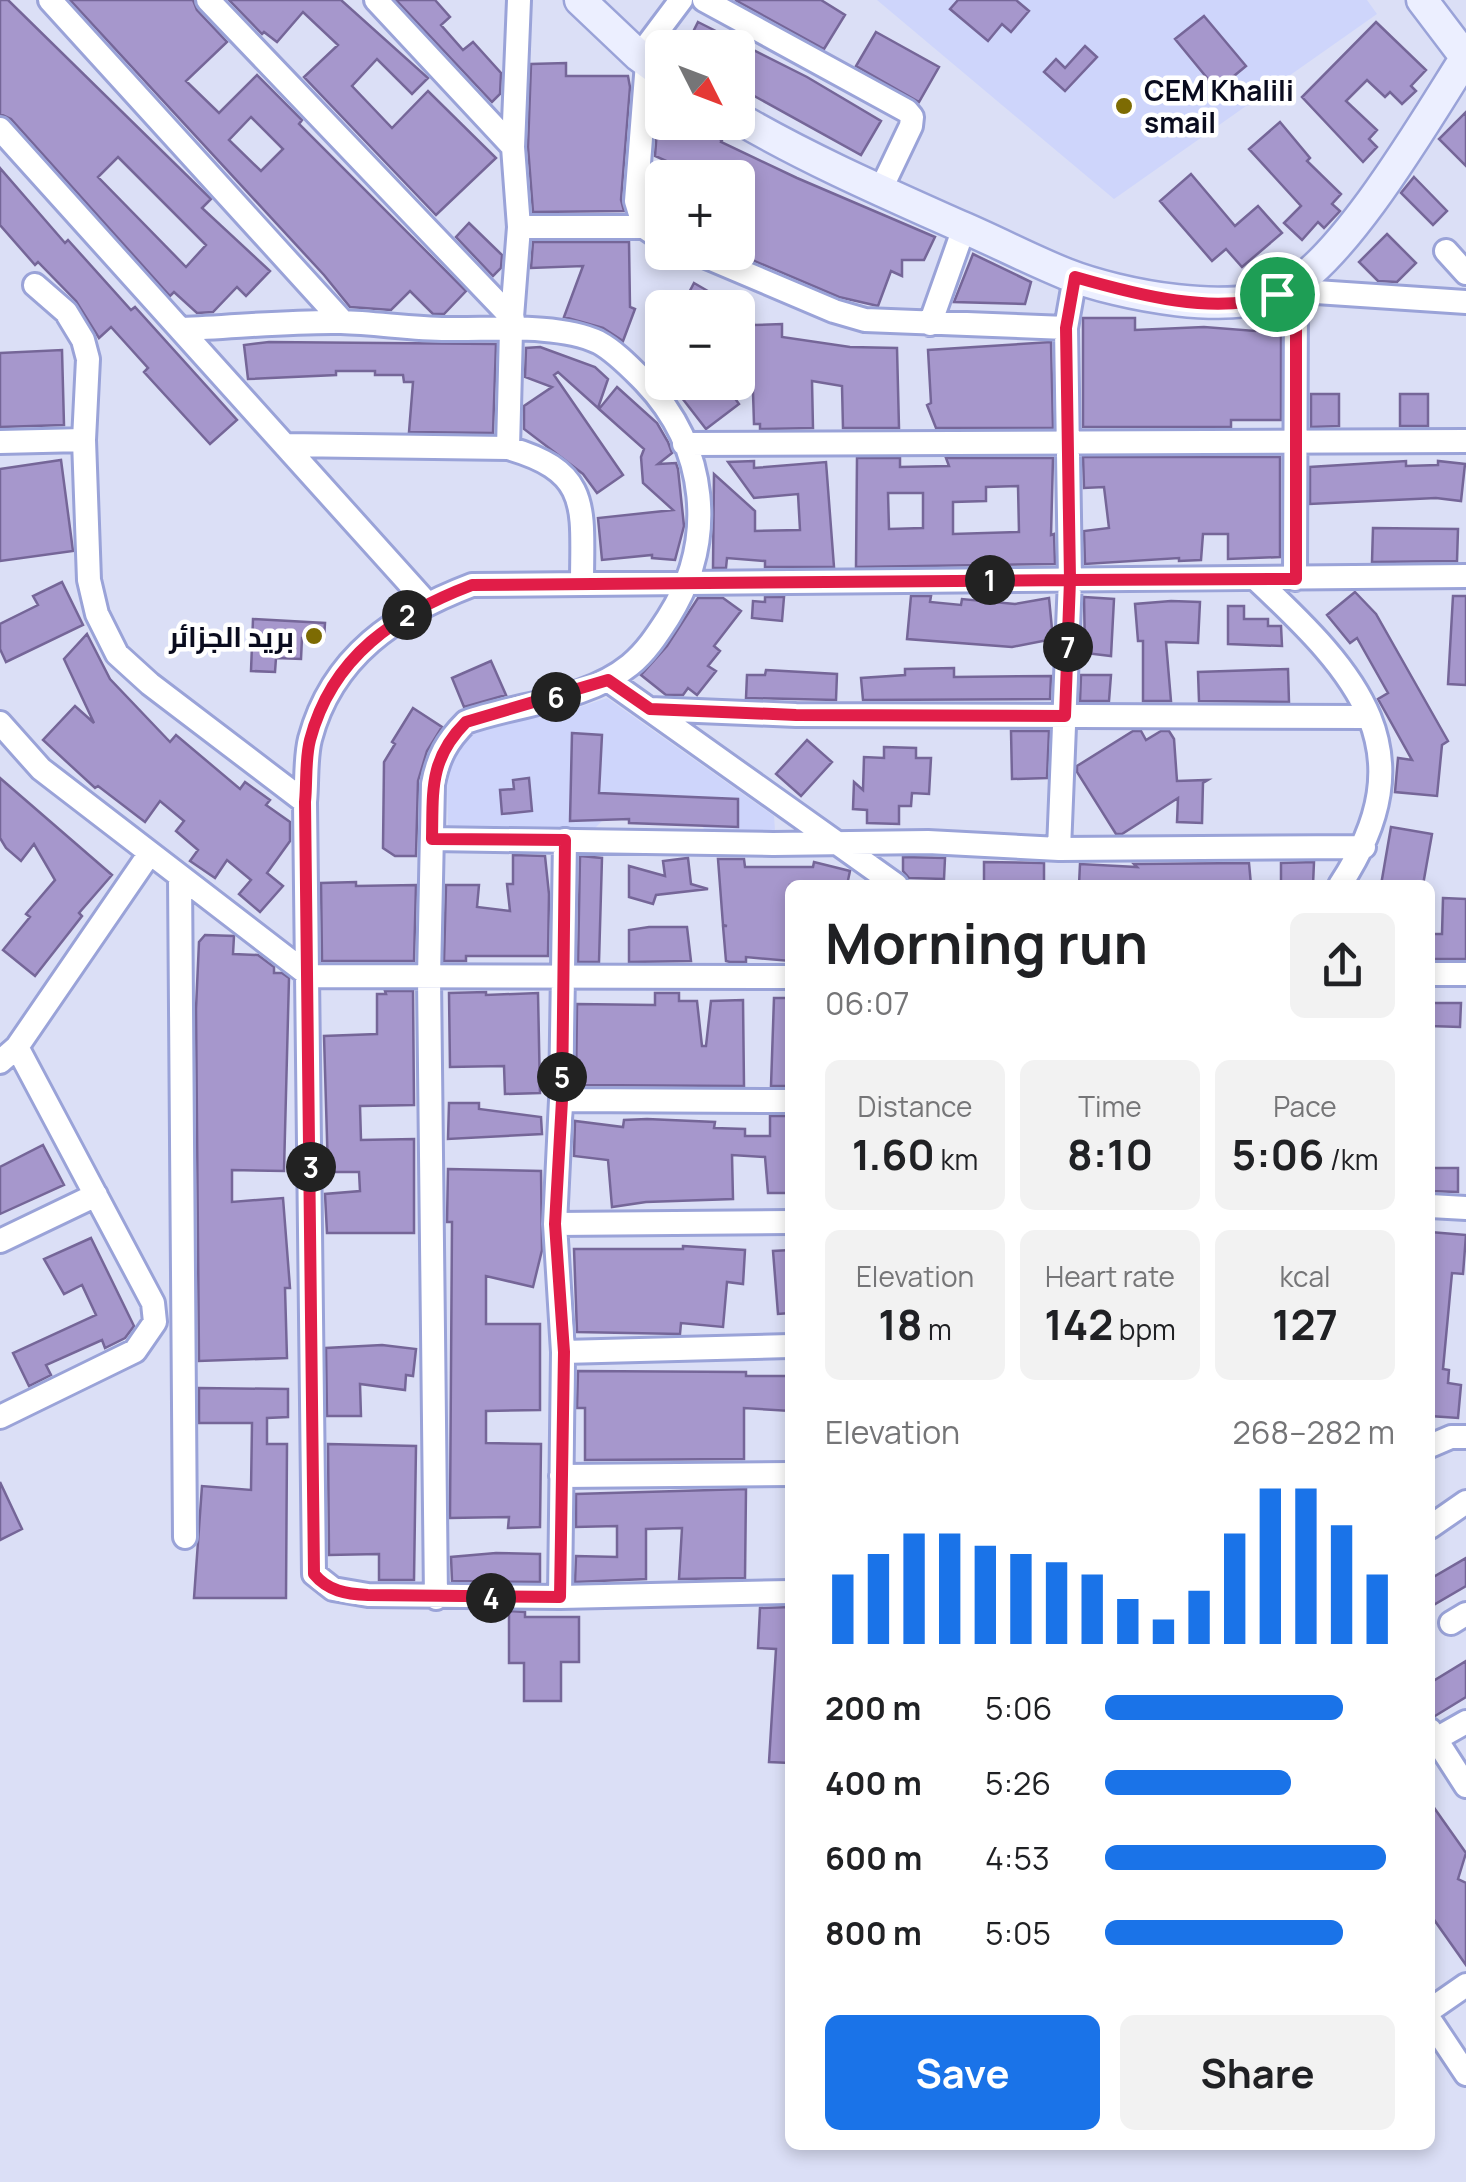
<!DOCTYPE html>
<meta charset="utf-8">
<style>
body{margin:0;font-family:Manrope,Cairo,sans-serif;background:#f2f2f2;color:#202124;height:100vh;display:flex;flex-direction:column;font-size:38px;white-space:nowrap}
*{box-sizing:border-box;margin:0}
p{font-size:32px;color:#757577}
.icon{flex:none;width:55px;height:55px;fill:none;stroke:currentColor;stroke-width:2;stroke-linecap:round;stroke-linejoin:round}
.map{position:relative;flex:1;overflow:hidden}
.details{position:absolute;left:785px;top:880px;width:650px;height:1270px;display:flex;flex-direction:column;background:#fff;border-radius:15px;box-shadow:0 5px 15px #0003}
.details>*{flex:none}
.needle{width:65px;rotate:132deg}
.fabs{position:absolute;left:645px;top:30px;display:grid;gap:20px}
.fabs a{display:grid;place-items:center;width:110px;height:110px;border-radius:15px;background:#fff;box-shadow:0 5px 15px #0003;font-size:50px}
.pin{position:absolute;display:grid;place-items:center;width:85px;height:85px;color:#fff;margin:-42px;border:5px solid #fff;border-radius:50%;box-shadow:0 2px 10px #0007}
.km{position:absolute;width:50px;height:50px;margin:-25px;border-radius:50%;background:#222;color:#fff;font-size:28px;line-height:50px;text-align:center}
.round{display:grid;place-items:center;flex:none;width:105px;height:105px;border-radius:15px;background:#f2f2f2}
.overview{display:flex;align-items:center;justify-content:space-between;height:170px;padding:0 40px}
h1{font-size:55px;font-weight:700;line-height:75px}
.figures{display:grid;grid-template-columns:repeat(3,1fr);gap:15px;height:170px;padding:10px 40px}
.figures div{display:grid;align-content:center;border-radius:15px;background:#f2f2f2;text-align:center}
.figures b{font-size:42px;font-weight:700}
.figures small{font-size:28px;font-weight:400}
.figures p{font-size:28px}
.chart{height:280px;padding:20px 40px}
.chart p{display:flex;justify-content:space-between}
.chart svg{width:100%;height:180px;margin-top:10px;stroke:#1a73e8;stroke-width:6}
.cta{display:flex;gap:20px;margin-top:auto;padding:20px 40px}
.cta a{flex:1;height:115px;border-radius:15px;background:#1a73e8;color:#fff;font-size:40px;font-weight:700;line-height:115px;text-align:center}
.cta a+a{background:#f2f2f2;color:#202124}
ul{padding:0 40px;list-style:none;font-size:32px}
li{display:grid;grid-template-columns:160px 120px 1fr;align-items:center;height:75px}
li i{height:25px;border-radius:12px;background:#1a73e8}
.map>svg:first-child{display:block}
</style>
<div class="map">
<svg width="1466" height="2182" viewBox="0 0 1466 2182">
<rect width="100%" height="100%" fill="#dbdff6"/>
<!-- built -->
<path fill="#ced5fb" d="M877,0H1367L1377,14L1114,199Z
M607,698L774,816L775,831L705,830L698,821L604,819L593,830H448L447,774L455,752L466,738L501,720L550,717Z"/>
<!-- building -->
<path fill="#a697cc" stroke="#756698" stroke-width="2.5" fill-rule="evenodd" d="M0,0H8L211,199L202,208L270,271L246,296L237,287L213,312L197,313L174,292L170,296L11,119L0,114ZM118,157L206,245L186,267L98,177Z
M70,0H193L197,10L227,42L186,81L219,113L257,75L302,120L299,124L466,291L444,314H433L410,291L391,310L350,307L324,275ZM251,117L283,149L261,171L229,140Z
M229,0H341L428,78L412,94L377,59L352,86L392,128L428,91L496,158L436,215L304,77L338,45L303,12L277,42L264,32L262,34Z
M396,0H435L450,17L441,25L463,50L473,42L501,73L500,94L492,102Z
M735,0H821L845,15L824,49Z
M958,0H1016L1029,11L1011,32L1002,24L988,41L950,9Z
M1204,16L1246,66L1217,90L1175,39Z
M698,22L807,77L881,121L861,155L738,87V48H685Z
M1376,22L1426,70L1411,86L1416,91L1402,104L1390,92L1385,97L1367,80L1346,101L1377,130L1369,139L1377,147L1363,162L1302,97Z
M876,32L939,67L919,102L856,66Z
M1085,46L1097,57L1065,91L1044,72L1056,59L1065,68Z
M566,63V76H628L630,87L621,200L624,211L533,212L528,147L531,64Z
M659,103L662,105V122H681L722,140L721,142L797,178L935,237L924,260H902V276L891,271L878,306L839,297L738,254V178H693L678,171L680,167L655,156Z
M1466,112V166L1439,139Z
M1280,122L1310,158L1307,161L1341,194L1332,204L1340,211L1324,228L1318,222L1302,240L1284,223L1301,206L1249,149Z
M0,168L65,243L68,240L131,310L135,307L237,420L210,444L144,372L148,368L111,327L99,338L76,301L38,262L35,265L0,225Z
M1191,174L1235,226L1258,206L1282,233L1242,267L1226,249L1212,261L1160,201Z
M1414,177L1447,211L1433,225L1401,193Z
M469,223L502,255L501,268L493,276L456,237Z
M1387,234L1416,263L1397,282L1378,281L1359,262Z
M533,242H629L630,307L635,309L623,341L603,328L564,317L583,266L531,268Z
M973,254L1031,282L1025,304L954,302Z
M694,283L713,294L739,308H681Z
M753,311L754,325L782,324V337L850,347L897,348L899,428H843L842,386L812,381L813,428L760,429V424H754L752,360H738V312Z
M1281,311V420H1231V427H1083V318H1135V330L1204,327L1255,331V318Z
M269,342L496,344L493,433L409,432L413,382H404L403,375H375V371H336V375L248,379L244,345Z
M1051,342L1053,428H936L927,405L931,403L928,350Z
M540,347L595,367L608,379L598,408L558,372L554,375L623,475L597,493L583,474L524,429V406L552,387L525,377L526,348Z
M62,350L64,425L0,427V353Z
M702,382H723L739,404L706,429L682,398Z
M617,387L657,423L668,442L672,453L658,464L676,463L678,469L684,526L675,560L652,558V555L602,560L598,518L673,510L643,483L641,457L644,449L599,409Z
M1311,394H1339V426L1311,427Z
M1400,394H1428V426H1400Z
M1083,457H1280V557L1228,559V534H1203L1201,560L1179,561V558L1085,564L1084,531L1109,528L1104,487L1084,488Z
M857,458H900V467L949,466L946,458H1053L1051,535L1054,534L1055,564L856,567ZM1018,486L1019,532L953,534V502L986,501V487ZM888,493H923V528L889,529Z
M61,460L73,551L0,561V469Z
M754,461V468L826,462L834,567H765V561L727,558L726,568H713L714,474L755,511V531L800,530L798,494L754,498L728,462Z
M1406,461V466L1438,465V461L1465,464L1461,501L1436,498L1310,504V467Z
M1373,528L1458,529L1457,561L1372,562Z
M62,582L83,625L6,662L0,649V624L38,605L33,596Z
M1355,592L1376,614L1448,741L1442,745L1437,796L1395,792L1398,758L1412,760L1378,699L1388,693L1357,638L1350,643L1327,615Z
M911,596H931L930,602L961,605L962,599L1015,604L1049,598L1053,639L1012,647L907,639Z
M1453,596H1466V685L1448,684Z
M765,597H784L782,621L752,618L753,601L765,602Z
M1084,597L1114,599L1111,656L1085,653Z
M698,598H723L741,611L714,646L720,651L708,666L716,671L697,695L688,688L683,695H666L641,675L667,646Z
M1171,601L1200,602L1198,643L1166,642L1171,701H1143V641H1138L1135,604Z
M1228,606H1244V619H1268V626H1281L1282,646L1228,644Z
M253,619L325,623L324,639L302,638L301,659L276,658L275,672L251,671Z
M87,634L110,679L170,742L176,735L240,789L245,782L270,800L266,805L290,822V841L267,873L283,886L260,912L239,894L251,880L227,860L215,878L190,861L198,850L176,831L184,821L160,801L145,822L98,786L95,788L43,740L75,706L94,723L64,659Z
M491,661L506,695L464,707L452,678Z
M954,668V677L1051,676L1050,699L863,700L861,678L905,675V669Z
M1288,669L1289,702L1199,701L1198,672Z
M766,670L837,674L836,700L746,698L747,675H765Z
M1081,675H1111L1109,701H1080Z
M413,708L442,727L427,751L418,781L416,856H395L383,848L384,762L395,744L392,742Z
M1011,731H1049L1047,778L1012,779Z
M1133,731H1141L1146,740L1161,731H1169L1174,739L1177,781L1208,780L1203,783L1202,823L1177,822L1178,798L1122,834H1116L1077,772V766Z
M572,733L602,735L599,793L738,799V827L629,823V819L570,821Z
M807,740L832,762L801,796L776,774Z
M884,747L916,748V758H931L929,794L912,793L911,806H899V824L867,823V810L853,809L854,782L863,790L864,757L884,758Z
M0,778L112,875L79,913L82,916L35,976L3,950L30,917L26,914L55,880L34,844L21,861L6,848L0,838Z
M529,778L532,811L502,814L500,790L514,789L513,780Z
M1391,827L1432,834L1423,885H1381Z
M513,855L545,856L549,894L548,956H466V961H444L446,885H479L477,907L510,911L507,884H513Z
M580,856L602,858L599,962H578Z
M903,857L945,858L944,879L909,878L903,871Z
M688,858L691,884L708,889L656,895L653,904L629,897V866L665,876L663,861Z
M718,859H744L745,867H813L814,862L850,871L847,885H790V961L746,957V962H730L726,961L723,926H727L723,925Z
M984,862L1044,863V885H984Z
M1314,862L1313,885H1281V863Z
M1249,863L1251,885H1079L1080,864L1137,867L1134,864Z
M356,882V886L416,885L414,961H322L321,883Z
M1443,898L1466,899V959H1430V934H1442Z
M649,927H687L691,961L629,962V930Z
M205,935L234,936L233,954L258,955L274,967V973H282L289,978L284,1171L232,1170V1202L283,1198L290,1288H285L287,1358L199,1361L196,1009L199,942Z
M385,991H413L414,1105L360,1106L361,1140L414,1139V1233H327L325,1194L360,1191L359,1172H328L324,1036L377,1034V994H386Z
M486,992V995L538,993L540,1093L505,1094L504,1066L450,1067L449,993Z
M655,993H679V1001H697L702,1046H706L711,1001L743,1000L744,1086L576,1085L577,1004L655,1005Z
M774,998H790V1086H771Z
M1430,1003H1461L1460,1027L1430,1026Z
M449,1103H479V1109L541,1117L542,1134L448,1139Z
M770,1116H790V1193H768L765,1157L732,1155L733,1199L646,1202L612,1207L608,1160L574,1156L575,1121L623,1127L624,1120L647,1119L715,1122L714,1128L745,1129V1136H770Z
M43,1145L64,1185L0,1214V1167Z
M1430,1168H1458V1192L1430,1191Z
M448,1169L541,1171L542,1250L533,1287L486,1276V1324H540V1410L486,1411V1443L541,1444L540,1527L508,1528L509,1517L450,1518L452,1222H447Z
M1430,1232L1466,1235L1463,1274L1452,1273L1443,1369L1449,1370L1448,1383L1461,1385L1458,1418L1430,1416Z
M91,1238L134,1326L125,1338L105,1348L102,1340L46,1365L51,1375L29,1386L13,1353L96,1315L82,1285L64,1294L44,1259Z
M683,1246L745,1250L743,1284L727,1282L723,1327L681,1323L680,1334L577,1332L574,1249H683Z
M790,1250V1313L778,1314L773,1251Z
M382,1345L416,1349L413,1376L406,1375L405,1390L360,1384L361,1416H327L326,1348Z
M578,1371L746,1372V1376H790V1411L744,1408V1459L585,1460V1408H577Z
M199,1388L288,1389V1417L267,1418V1444H287L286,1598H194L202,1486L251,1490L252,1423H199Z
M328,1444L416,1446L414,1580H379V1554L329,1555Z
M0,1482L22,1529L0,1540Z
M746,1489L745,1578L679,1579L682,1528L646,1529V1579L575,1582L576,1556L617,1557V1526L576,1527V1494Z
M496,1553L540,1554V1582L452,1581L451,1557Z
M1466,1558V1586L1430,1607V1579Z
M790,1607V1763L769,1762L776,1649L758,1648L760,1608Z
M509,1611L525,1612V1617H579V1662H561V1701H524V1663H509Z
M1466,1661V1697L1435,1716L1430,1715V1683Z
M1430,1802L1466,1853L1458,1879L1466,1883V1965L1430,1914Z"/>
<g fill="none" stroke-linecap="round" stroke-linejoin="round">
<!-- minor casing -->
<g stroke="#9aa3d8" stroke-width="28">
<path id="minor" d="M50,0L343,322
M208,0L513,319
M376,0L513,147
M704,0L907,111L912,117L911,126L880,191
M639,56L681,0
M647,63L636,201L644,227L662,239
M0,129L426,602
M519,227H644
M1446,251L1466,273
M695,252L834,311L865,320L1066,328
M35,285L66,312L83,340L88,359L84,440L89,580L97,614L117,654L150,684L305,802
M1286,290L1466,302
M930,324L964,228
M182,329C235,327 289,321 341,322C377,323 412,329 447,329C491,330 558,323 598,342C615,351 631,368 644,381C708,448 717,541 668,618C657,635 646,652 630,665C586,701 519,703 466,722C447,741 438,757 433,784L429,977L436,1598
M0,442L84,440
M684,444L1466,441
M285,445L508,448C592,472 582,508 582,584
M508,448L511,330L519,227L513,147L519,0
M1295,579L1296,290
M1257,580C1357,674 1429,750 1340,885
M608,680L896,885
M650,709L796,715L1368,717
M0,723L41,769L310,976L790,977
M432,839L773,844L928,842L1059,849L1364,847
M1059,849L1070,579L1066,328L1075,277
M180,876L185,1537
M1430,974H1466
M0,1062L17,1047L150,853
M561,1100L790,1101
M1430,1206L1466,1208
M555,1224L790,1222
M0,1241L96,1195
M563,1352L790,1346
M0,1417L135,1351L155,1322L153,1303L17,1047
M1430,1446L1451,1437H1466
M561,1476L790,1474
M1430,1527L1466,1502
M790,1592L560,1597L368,1595L333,1589L314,1574L305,802C307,782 305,759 310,739C332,656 396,614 472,585L1466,576
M560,1597L563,1352L555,1224L561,1100L565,840
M1451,1623L1466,1614
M1430,1730L1466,1786
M1436,1739L1466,1722
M1430,2010L1466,1985
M1430,2020L1466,2074"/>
</g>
<!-- secondary casing -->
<g stroke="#9aa3d8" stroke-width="35">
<path id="secondary" d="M580,0L639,56L662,73
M1422,0L1466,58
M738,118C810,160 886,193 962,227C997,242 1031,260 1066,274C1119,295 1236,318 1287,289C1347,256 1427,118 1466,57"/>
</g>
<!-- minor -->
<use href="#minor" stroke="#fff" stroke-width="22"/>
<!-- secondary -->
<use href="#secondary" stroke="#ecefff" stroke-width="30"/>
</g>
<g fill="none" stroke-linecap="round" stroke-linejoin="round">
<!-- route casing -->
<g stroke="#fff" stroke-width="20">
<path id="route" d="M1277,294C1218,317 1134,294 1075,277L1066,328L1070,580L472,585C396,614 332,656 310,740C305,759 307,782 305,802L314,1574C328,1591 346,1594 368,1595L560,1597L564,1352L555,1224L562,1100L565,840L432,839C433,790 429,759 466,722L608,680L650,709L796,715L1065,716L1070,580L1296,579V290L1277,294"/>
</g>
<!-- route -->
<use href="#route" stroke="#e11d48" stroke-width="12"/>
</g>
<!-- markers -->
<g fill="#7d6b03" stroke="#fff" stroke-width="4">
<circle cx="1124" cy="106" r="10"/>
<circle cx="314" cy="636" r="10"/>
</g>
<g text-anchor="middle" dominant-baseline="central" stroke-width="9" stroke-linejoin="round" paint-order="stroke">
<!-- poi labels -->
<g font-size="28" font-weight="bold" fill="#090b1e" stroke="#fff" text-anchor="start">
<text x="1144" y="90">CEM Khalili<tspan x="1144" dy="32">smail</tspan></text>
<text x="294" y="636" text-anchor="end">بريد الجزائر</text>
</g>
</g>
</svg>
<div class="fabs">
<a><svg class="needle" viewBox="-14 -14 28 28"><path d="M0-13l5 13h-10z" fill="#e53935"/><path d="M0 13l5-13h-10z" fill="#757577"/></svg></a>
<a>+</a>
<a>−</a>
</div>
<div class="pin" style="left:1277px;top:294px;background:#1e9e55"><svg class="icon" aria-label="arrive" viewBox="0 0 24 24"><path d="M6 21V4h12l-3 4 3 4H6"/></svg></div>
<b class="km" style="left:990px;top:580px">1</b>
<b class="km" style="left:407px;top:615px">2</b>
<b class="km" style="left:311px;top:1167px">3</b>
<b class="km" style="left:491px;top:1598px">4</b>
<b class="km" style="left:562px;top:1077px">5</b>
<b class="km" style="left:556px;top:697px">6</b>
<b class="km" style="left:1068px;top:647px">7</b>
<section class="details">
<div class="overview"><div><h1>Morning run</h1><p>06:07</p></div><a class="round"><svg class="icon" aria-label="share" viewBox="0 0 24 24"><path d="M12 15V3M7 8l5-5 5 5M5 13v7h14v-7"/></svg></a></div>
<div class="figures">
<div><p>Distance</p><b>1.60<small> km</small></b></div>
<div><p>Time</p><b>8:10</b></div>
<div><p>Pace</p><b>5:06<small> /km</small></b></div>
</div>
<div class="figures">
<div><p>Elevation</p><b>18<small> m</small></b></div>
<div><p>Heart rate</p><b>142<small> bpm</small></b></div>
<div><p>kcal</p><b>127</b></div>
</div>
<div class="chart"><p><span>Elevation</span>268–282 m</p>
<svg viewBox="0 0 160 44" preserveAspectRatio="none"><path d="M5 44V27M15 44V22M25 44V17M35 44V17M45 44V20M55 44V22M65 44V24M75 44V27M85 44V33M95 44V38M105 44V31M115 44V17M125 44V6M135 44V6M145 44V15M155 44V27"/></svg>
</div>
<ul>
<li><b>200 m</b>5:06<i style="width:82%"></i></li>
<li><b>400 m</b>5:26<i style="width:64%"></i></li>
<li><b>600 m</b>4:53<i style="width:97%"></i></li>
<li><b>800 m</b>5:05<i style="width:82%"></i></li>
</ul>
<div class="cta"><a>Save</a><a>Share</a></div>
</section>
</div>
